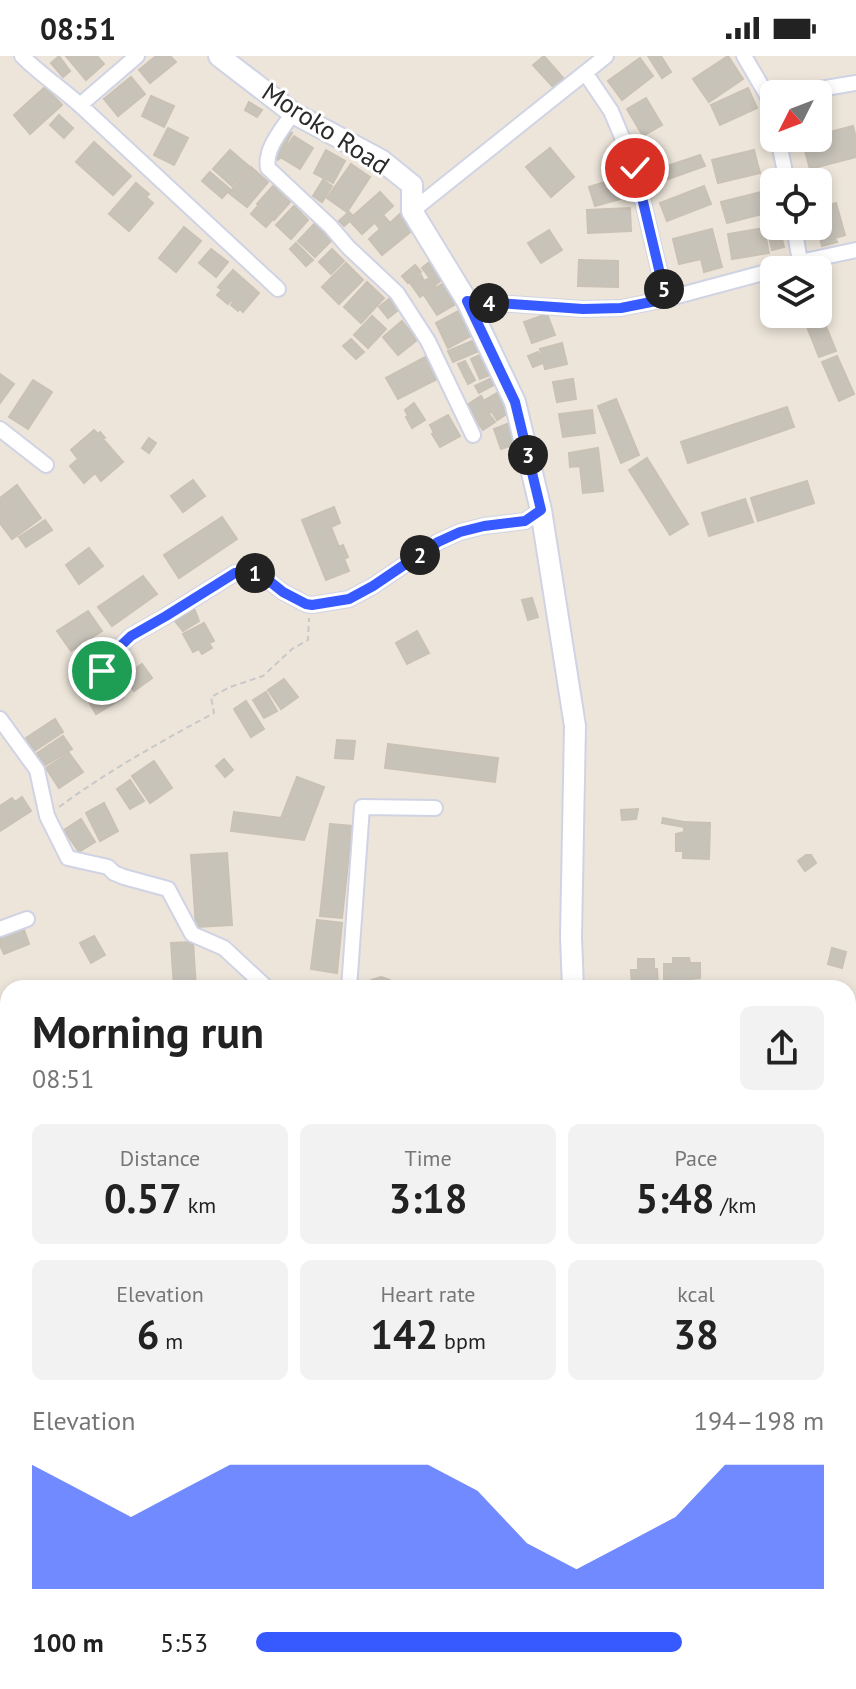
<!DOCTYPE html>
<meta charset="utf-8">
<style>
body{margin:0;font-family:"PT Sans",sans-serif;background:#f2f2f2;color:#222;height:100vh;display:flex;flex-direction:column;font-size:30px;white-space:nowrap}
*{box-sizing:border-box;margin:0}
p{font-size:26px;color:#767676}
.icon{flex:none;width:44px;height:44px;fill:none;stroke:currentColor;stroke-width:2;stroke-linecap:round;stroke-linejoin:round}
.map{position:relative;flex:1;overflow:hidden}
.sheet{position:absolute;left:0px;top:924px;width:856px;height:710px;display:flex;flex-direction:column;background:#fff;border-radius:24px 24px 0 0;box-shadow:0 4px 12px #0003}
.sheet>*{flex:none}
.needle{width:52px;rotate:228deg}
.fabs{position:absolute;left:760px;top:24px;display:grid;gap:16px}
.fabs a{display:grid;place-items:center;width:72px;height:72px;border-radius:12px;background:#fff;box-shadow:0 4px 12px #0003;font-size:40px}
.pin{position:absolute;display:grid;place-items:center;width:68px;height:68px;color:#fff;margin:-34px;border:4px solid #fff;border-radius:50%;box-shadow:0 2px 8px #0007}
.km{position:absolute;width:40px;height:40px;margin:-20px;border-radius:50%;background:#222;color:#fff;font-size:22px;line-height:40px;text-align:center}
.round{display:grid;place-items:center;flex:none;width:84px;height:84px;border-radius:12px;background:#f2f2f2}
.summary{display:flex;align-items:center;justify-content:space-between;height:136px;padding:0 32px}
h1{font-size:44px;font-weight:800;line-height:60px}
.figures{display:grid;grid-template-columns:repeat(3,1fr);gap:12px;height:136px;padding:8px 32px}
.figures div{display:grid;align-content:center;border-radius:12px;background:#f2f2f2;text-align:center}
.figures b{font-size:40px;font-weight:800}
.figures small{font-size:22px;font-weight:400}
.figures p{font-size:22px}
.chart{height:224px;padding:16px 32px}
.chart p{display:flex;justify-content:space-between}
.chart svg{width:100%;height:144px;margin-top:8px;fill:#365aff;opacity:.7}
ul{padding:0 32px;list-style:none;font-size:26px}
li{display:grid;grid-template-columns:128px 96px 1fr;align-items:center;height:60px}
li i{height:20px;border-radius:10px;background:#365aff}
.status{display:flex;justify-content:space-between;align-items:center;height:56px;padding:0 40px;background:#fff;direction:ltr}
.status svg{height:22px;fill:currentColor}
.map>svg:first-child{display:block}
</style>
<div class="status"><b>08:51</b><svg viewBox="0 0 49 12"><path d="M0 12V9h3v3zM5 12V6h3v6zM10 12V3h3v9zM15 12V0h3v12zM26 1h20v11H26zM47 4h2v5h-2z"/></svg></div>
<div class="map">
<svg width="856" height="1633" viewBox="0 0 856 1633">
<rect width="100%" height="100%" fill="#ede5da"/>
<!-- building -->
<path fill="#c8c3b9" stroke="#c9c1b4" stroke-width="2" d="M59,0L70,15L63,21L51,7Z
M66,0H97L104,8L86,24Z
M156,0H170L176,6L150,27L139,14Z
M544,0L564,23L554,32L533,9Z
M648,0H661L671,16L662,22Z
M728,0L743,23L709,46L693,23Z
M640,2L653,20L622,44L608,25Z
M131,21L145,38L118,60L104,43Z
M45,31L62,49L30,78L14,59Z
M748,32L757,52L720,69L711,49Z
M151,40L174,50L164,71L142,60Z
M646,42L662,69L643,80L627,53Z
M249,46L262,54L257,61L245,54Z
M59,59L73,72L64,82L50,69Z
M853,70L856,82V101L810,113L802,84L818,82V79Z
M168,72L188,82L174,109L154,99Z
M285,73L292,77L286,88L288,89L294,80L313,92L300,113L280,101L278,104L270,99Z
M94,86L131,120L113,139L76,106Z
M550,92L574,121L551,141L526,111Z
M230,94L249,110L232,130L213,113Z
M326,94L345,105L333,127L314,117Z
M754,94L760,117L718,127L712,104Z
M700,99L705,110L663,125L658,113Z
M351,108L370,121L347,156L327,142Z
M251,111L268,126L247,151L229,137Z
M210,116L230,133L222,142L202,125Z
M621,121L627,141L595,150L589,131Z
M323,124L332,130L322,146L313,140Z
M136,127L149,138L146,141L153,147L129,175L109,158Z
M273,130L290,146L274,164L257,148Z
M704,130L711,148L667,165L660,147Z
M765,135L770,156L727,167L721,146Z
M380,136L393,150L362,178L350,165L344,170L339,165L349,156L353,160Z
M836,147L845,179L835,182L837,186L822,190L817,170L818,152Z
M294,150L308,164L291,183L276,169Z
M257,151L272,164L266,171L251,158Z
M630,152L631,175L588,177L587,154Z
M401,157L414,173L382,199L369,183L380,173L375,167L384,160L390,167Z
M774,161V170H779L784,191L772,194L765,163Z
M317,165L334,182L315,201L298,185Z
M184,171L201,185L176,216L159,202Z
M764,172L769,197L732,203L728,178Z
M712,173L722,211L704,216L701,203L679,208L673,183Z
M549,174L562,194L541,207L528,187Z
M296,187L313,204L306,210L290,193Z
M211,193L228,206L216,221L199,207Z
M332,193L344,205L331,218L319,206Z
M437,200L450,217L435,229L422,212Z
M579,204L618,205V231L578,230Z
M346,207L363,224L339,248L322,231Z
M415,209L421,216L408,227L402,220Z
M233,214L259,237L243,256L240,253L238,255L231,249L233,246L231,244L228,248L217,239L222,234L218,231Z
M421,219L424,225L429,222L435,231L420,241L410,227Z
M455,220L468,241L437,259L424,239Z
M367,226L384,242L361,267L344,251Z
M393,240L402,251L388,262L379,251Z
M818,251L836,295L819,301L802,258H818Z
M462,253L476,277L448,292L436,267Z
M547,258L555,279L532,287L524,266Z
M372,260L386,273L368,292L354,279Z
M402,265L417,284L398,299L383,281Z
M482,281L484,293L453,306L448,295Z
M351,283L364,296L356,303L343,290Z
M562,287L567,308L545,313L540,293Z
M493,293L502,314L480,323L471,303Z
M538,296L543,307L533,311L528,300Z
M427,300L439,322L398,343L386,322Z
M837,300L854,338L839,345L822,306Z
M465,305L475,324L468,328L458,308Z
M502,317L505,323L479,337L475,330Z
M0,318L14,328L0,347Z
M573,323L576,343L557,346L553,326Z
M33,324L52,336L28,373L9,361Z
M507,331L519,350L497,364L485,344Z
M481,340L491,356L477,365L467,349Z
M616,343L639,399L621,407L598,350Z
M414,347L425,364L412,372L406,361L408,360L405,354Z
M787,351L794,371L688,407L681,386Z
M592,354L595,377L563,381L559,358Z
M448,359L460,380L440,391L432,378L434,377L430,369Z
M490,359L495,366L483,374L478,367Z
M523,362L530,383L501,393L494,373Z
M94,374L98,378L100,376L105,382L103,383L123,406L101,425L95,417L84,427L70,410L78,403L71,394Z
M149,382L156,387L149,397L142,392Z
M598,392L603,435L583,437L580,410L570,411L569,397Z
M647,402L688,468L670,479L629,414Z
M193,424L205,440L183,456L171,440Z
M807,425L814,447L758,465L751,442Z
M17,429L41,462L12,483L0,467V442Z
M745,443L753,466L709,480L702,457Z
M334,451L340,467L331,471L339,491L343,489L348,501L344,503L349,515L326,524L302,464Z
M222,461L237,483L179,522L164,499Z
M45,464L52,474L26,491L19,481Z
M89,492L103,510L79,528L66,509Z
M143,520L157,538L112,570L98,551Z
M532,542L538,561L528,564L522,544Z
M194,552L199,565L183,575L174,564Z
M88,555L102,575L71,595L57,575Z
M204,567L214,585L209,587L212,592L202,598L199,593L193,596L183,578Z
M417,575L429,597L407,608L396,587Z
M142,608L152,622L134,635L124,621Z
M284,623L298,641L281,653L268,634Z
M115,629L123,642L96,658L88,644Z
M266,636L277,655L264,662L253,644Z
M246,645L264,673L251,681L234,653Z
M55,663L63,676L34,695L26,682Z
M63,680L72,693L44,710L36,698Z
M337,684L355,685L353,703L335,702Z
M388,688L498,702L495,726L385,712Z
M69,697L83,716L59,732L46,712Z
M224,703L233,714L225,721L216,710Z
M154,705L172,732L150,747L132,720Z
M297,721L324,731L304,784L231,775L234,756L281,762Z
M130,724L144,745L130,753L117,733Z
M22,741L31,755L0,775V750L12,742L15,746Z
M104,747L118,775L100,785L86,757Z
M638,753L636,763L622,764L621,754Z
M663,762L684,766V771L662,767Z
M81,763L95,786L79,796L64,774Z
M684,766L710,767L709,803L683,802V795H676V778L684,776Z
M330,768L352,770L342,862L320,860Z
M227,797L232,869L196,871L191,799Z
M806,799H811L816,807L805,815L798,805Z
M317,864L342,867L337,917L311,913Z
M23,871L29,888L4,898L0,889V881Z
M94,880L105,899L91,907L80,887Z
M193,886L196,932H174L171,887Z
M832,892L846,896L842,912L828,908Z
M673,902H689L690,907H700V922L691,923V927H674V924H664V908H673Z
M638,903H654V913H657L658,929H654V932L632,931L631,914H638Z
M381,921L390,924L396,932H366L371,924Z
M8,1210V1248L0,1239V1216Z
M8,1445V1467H7L0,1456V1450Z
M8,1532V1568L0,1543V1534Z
M258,1626H282L284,1633H260Z
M296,1626H324L326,1633H298Z
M797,1626H822L817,1633H805Z"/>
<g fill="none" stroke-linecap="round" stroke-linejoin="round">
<!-- street casing -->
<g stroke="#cfd3e4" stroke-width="18">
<path id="street" d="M22,0C40,18 61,32 80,49L278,233
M744,0L768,41L774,66
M586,18L611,55L635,112L666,243
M789,38L856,27
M80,49L137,0
M293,57C283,72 264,93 268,112L330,170L348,191L397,237L428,285L473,379
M778,82L787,126
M412,155L606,0
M794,170L800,206
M775,214L800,206L856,194
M467,245L583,253L621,252L666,243L774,214
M0,373L46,409
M102,615L108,602L131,580L166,560L235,517L251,515L263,520L283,536L306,548L312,549L349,543L373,530L438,486L460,476L484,470L525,465L541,454
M0,663L37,714L47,760L68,802L108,811L114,817L124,821L168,833L192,878L224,892L267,932
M0,873L27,863
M349,932L362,751L435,752
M0,969L8,972
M0,1260L8,1275
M848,1423L856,1419
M0,1505L8,1514
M180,1626L182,1633
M699,1633L704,1626
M826,1633L830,1626"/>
</g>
<!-- secondary casing -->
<g stroke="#cfd3e4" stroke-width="24">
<path id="secondary" d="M219,0L293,57L381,104L412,129V155L467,245L515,346L541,454L575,670L571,881L573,932
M848,1616L856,1629"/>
</g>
<!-- path -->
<path stroke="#c8c8c8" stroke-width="2" stroke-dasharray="6 4" stroke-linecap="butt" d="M59,751C108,715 160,686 214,657L211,641L230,631L263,620L292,593L308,584L309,562"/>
<!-- street -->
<use href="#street" stroke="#fff" stroke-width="14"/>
<!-- secondary -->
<use href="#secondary" stroke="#fff" stroke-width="20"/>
</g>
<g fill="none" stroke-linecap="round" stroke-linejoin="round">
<!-- route casing -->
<g stroke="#fff" stroke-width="16">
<path id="route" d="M102,615L108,602L131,580L166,560L235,517L251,515L263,520L283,536L306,548L312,549L349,543L373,530L438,486L460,476L484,470L525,465L541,454L515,346L467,245L583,253L621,252L666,243L635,112"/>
</g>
<!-- route -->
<use href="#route" stroke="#365aff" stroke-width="10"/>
</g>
<g text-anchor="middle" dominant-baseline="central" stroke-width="6" stroke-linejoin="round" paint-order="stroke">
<!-- street labels -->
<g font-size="26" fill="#2a2a2a" stroke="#fff">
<text transform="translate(326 72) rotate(33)">Moroko Road</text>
</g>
</g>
</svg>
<div class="fabs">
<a><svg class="needle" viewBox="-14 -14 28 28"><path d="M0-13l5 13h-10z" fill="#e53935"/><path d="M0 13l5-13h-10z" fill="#767676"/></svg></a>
<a><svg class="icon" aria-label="locate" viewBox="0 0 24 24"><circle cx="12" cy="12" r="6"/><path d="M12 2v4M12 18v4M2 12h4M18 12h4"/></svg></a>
<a><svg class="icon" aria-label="layers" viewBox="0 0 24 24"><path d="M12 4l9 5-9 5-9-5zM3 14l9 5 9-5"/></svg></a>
</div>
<div class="pin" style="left:102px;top:615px;background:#1e9e55"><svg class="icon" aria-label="arrive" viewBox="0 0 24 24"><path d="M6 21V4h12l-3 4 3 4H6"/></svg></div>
<div class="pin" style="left:635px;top:112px;background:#d93025"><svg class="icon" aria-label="check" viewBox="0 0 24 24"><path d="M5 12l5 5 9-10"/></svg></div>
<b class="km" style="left:255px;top:517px">1</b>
<b class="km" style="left:420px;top:499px">2</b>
<b class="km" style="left:528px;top:399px">3</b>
<b class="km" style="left:489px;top:247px">4</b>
<b class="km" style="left:664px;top:233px">5</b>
<section class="sheet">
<div class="summary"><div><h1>Morning run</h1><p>08:51</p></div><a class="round"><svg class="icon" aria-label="share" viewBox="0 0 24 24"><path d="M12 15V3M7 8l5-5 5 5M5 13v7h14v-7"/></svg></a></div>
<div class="figures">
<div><p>Distance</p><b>0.57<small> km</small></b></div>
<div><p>Time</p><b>3:18</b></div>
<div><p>Pace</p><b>5:48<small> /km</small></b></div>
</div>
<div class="figures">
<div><p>Elevation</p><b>6<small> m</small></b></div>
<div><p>Heart rate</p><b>142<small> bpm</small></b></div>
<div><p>kcal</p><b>38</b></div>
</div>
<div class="chart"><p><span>Elevation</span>194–198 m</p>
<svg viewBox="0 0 160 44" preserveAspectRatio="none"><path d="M0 44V6L10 14L20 22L30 14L40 6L50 6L60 6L70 6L80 6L90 14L100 30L110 38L120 30L130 22L140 6L150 6L160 6V44z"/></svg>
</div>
<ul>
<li><b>100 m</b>5:53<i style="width:75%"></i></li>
</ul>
</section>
</div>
